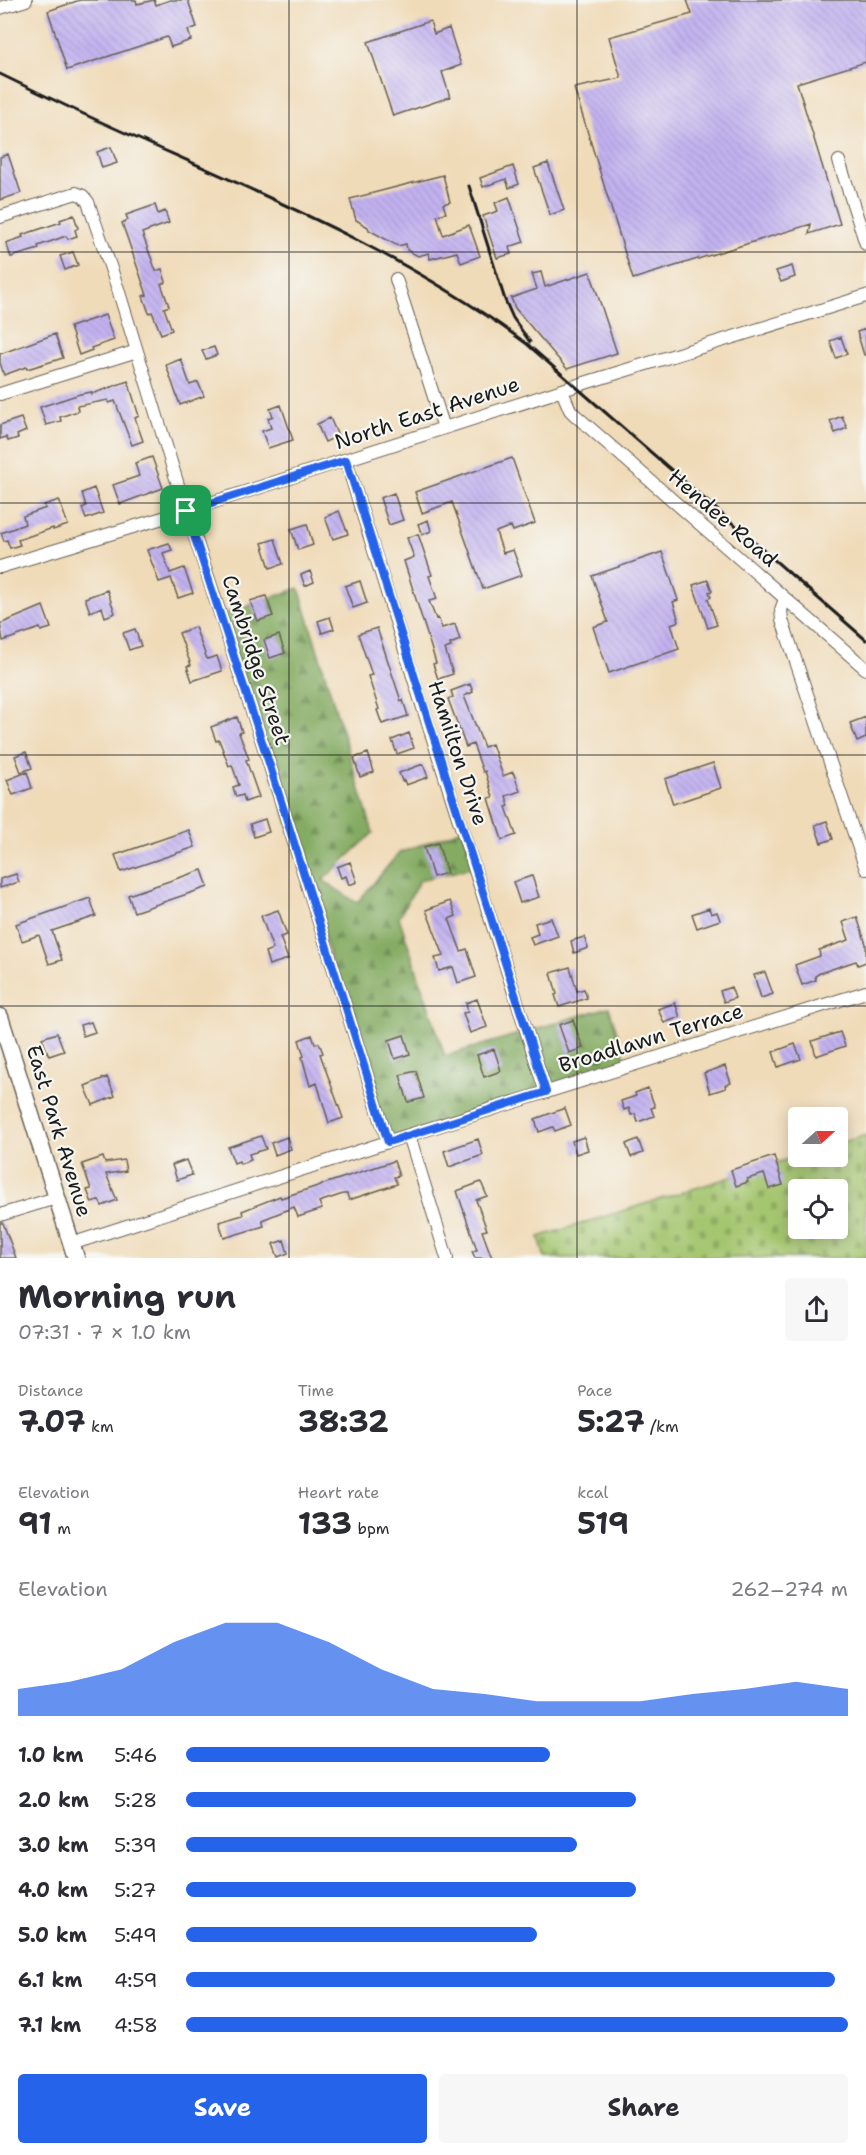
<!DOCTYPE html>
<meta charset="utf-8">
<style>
body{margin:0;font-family:"Shantell Sans",sans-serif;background:#f7f7f7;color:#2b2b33;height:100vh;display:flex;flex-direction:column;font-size:22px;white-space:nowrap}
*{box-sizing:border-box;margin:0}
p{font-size:20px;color:#7c7c81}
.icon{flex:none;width:33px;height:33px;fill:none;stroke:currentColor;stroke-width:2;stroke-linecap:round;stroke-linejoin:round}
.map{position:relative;height:1258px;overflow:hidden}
.panel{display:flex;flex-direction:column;background:#fff;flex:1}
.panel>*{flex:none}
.needle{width:39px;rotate:69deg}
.buttons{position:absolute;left:788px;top:1107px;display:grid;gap:12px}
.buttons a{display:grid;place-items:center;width:60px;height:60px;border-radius:6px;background:#fff;box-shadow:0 3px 15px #0003;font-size:30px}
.pin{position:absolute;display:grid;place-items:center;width:51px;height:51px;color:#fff;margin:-26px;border-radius:12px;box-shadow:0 3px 9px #0006}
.round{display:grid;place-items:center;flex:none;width:63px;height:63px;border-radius:6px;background:#f7f7f7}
.headline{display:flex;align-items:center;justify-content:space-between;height:102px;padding:0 18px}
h1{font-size:33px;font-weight:700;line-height:45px}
.stats{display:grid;grid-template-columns:repeat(3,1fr);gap:9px;height:102px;padding:6px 18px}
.stats div{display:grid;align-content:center}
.stats b{font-size:30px;font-weight:700}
.stats small{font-size:16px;font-weight:400}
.stats p{font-size:16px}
.chart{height:168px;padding:12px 18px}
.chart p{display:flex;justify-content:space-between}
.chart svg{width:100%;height:108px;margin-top:6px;fill:#2563eb;opacity:.7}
.primary-button{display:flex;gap:12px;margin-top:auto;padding:12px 18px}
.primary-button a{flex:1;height:69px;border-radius:6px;background:#2563eb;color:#fff;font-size:24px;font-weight:700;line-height:69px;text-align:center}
.primary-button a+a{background:#f7f7f7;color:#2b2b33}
ul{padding:0 18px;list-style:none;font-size:20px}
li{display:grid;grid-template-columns:96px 72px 1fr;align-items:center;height:45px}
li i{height:15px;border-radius:8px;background:#2563eb}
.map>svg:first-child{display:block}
</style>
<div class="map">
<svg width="866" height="1258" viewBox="0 0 866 1258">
<defs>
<pattern id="forest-firs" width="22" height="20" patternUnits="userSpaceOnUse" patternTransform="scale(1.5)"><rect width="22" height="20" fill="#84ab62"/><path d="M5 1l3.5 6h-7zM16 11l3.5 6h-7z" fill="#6b8a50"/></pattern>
<pattern id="cemetery-stones" width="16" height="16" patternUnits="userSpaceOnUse" patternTransform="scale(1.5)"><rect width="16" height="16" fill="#a5c66f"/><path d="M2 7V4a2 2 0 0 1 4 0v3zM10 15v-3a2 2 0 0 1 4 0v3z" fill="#8daa60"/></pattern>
<pattern id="building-back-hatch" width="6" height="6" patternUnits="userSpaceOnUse" patternTransform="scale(1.5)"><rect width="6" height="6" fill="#c2b2f0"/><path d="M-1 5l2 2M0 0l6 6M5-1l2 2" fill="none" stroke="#a698cd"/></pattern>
</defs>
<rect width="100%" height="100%" fill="#f6f6f2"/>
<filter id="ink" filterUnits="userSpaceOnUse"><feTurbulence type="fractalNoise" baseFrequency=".0167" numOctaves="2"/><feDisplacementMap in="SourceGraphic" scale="12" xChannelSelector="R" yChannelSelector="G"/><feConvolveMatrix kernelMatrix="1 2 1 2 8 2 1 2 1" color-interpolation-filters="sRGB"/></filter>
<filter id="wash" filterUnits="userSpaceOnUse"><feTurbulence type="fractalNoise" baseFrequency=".008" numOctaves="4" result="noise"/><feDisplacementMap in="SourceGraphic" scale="24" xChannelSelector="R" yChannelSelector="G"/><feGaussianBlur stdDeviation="1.35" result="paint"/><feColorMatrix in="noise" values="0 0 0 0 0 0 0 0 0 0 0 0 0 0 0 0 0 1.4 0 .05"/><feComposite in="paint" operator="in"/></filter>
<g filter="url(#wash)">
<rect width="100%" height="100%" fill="#f0dbb9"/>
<!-- forest -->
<path fill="url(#forest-firs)" stroke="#50643f" stroke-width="1.5" d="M299,588L373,833L323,880L357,903L399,853L463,829L475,867L420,880L399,917L445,1056L609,1007L628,1067L390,1145L222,615Z"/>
<!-- cemetery -->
<path fill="url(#cemetery-stones)" stroke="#607146" stroke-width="1.5" fill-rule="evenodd" d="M866,1135V1258H545L539,1237L798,1156H837V1144ZM798,1190H837V1228H798Z"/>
<g id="blocks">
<!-- building -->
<path fill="url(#building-back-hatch)" d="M80,0H136L137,4L154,0L156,5L170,0H188L197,27L188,30L191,40L171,47L167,37L67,70L48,11Z
M687,0H866V62L797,83L840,224L809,234L811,224L633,279L574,88L621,78L609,37L692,14Z
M430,21L434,34L449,28L461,65L442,72L450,97L393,116L368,42Z
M111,147L117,163L102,168L97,152Z
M8,154L21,193L0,200V157Z
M548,163L564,210L550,215L534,168Z
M513,166L519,184L509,188L506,179L483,187L480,178Z
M443,175L450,202L443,204L446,213L437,215L443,235L469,225L480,256L461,263L457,252L430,259L429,253L418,256L407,250L406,244L398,246L369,230L368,227L356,220L350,199Z
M509,197L524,242L509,247L511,254L497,258L483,216L498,211L495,203Z
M155,205L158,214L165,211L169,223L142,233L156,271L162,269L166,282L161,284L169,306L164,308L172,330L161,334L152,312L149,313L143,296L147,295L122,223L128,220L126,215Z
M74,215L78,228L75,230L77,236L68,239L66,236L38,246L39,249L11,257L6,243L23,237L22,235L61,222L60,220Z
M73,252L78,265L65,270L60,256Z
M792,266L795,277L781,282L776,271Z
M541,272L545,287L590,272L617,353L567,369L515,308L511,298L537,289L532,274Z
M105,315L114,340L91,348L92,350L79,355L70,327Z
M866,329V355H864L857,332Z
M55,334L63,358L27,369L26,367L4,375L0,363V354Z
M841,337L847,354L836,358L830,341Z
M214,347L217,355L206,359L202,351Z
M181,359L190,385L198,382L204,396L180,405L166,365Z
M128,381L139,416L135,418L143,441L132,445L115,401L109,403L108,400L77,406L78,411L60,417L61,421L46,425L40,407L80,394L92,392V394Z
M281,405L293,440L268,448L262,431L271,428L268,418L273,416L270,409Z
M842,416L847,428L835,433L830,421Z
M21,418L26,431L17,435L18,438L8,441L6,437L0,439V425Z
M330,418L338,436L325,442L317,424Z
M152,457L163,488L120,504L113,485L139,476L135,463Z
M512,458L535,523L513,531L511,526L496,532L503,553L513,550L522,575L483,589L452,502L422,513L415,492Z
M94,488L103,513L86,519L82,508L86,506L82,493Z
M394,493L403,520L389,525L380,498Z
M59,500L68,525L53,530V528L18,540L20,545L10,548L7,540L4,541L1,533L25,524L23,516L46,508L44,505Z
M339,511L348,534L333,539L325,517Z
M428,520L431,531L422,535L418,524Z
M307,524L313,545L298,550L291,529Z
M418,534L432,575L429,576L437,599L429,601L436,619L438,618L442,628L455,624L460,640L450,644L451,647L445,649L453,674L438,679L433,664L436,663L404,561L414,557L407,538Z
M275,539L283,564L270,568L262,543Z
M169,543L172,550L163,553L170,573L184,568L193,593L178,598L171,578L159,582L147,550Z
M662,552L678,600L673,602L679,621L671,624L679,649L609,673L593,627L608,622L592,576Z
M310,571L314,582L305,586L301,575Z
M708,580L712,591L709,592L711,597L708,599L717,625L708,628L693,585Z
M360,581L367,603L353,608L345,586Z
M107,590L115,613L105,617L102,607L90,612L85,598Z
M266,596L273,616L258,621L250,601Z
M43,606L51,628L41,631L40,628L3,641L0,624Z
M330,617L334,629L322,633L318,621Z
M195,627L207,659L217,656L222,671L192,681L187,666L191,665L179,633Z
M377,628L401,701L403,700L408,716L382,724L377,710L379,709L368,676L372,675L358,634Z
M135,629L141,646L129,650L123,633Z
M279,635L285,653L270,658L264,640Z
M470,684L473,692L464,696L484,747L492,744L503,776L513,772L520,791L506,796L509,806L506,807L516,835L502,840L489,798L493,797L485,771L483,772L473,744L466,747L448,699L453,697L451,691Z
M237,717L242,732L239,733L249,759L246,760L259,797L245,802L243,795L236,797L233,787L239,785L232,765L229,766L219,740L216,741L211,727Z
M866,717V738L857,742L850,723Z
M409,733L414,748L397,754L392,740Z
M26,752L32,768L21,772L15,756Z
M368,753L374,772L360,777L354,758Z
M713,763L721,788L673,804L665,779Z
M423,764L428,777L406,785L404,780L402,781L399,773Z
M27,772L32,788L13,795L7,780Z
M265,819L269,832L254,837L250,824Z
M827,821L833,839L821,843L815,825Z
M189,830L195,847L121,872L115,855Z
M438,843L447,873L433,877L424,847Z
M350,862L357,882L349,885L346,876L341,878L337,867Z
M202,870L208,887L134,912L128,895Z
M16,874L19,882L0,888V879Z
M532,876L539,897L520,903L513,882Z
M90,898L96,916L52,931L62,960L49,964L39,935L22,941L16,924Z
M450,901L456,916L449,919L461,951L467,949L476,977L458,983L453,967L439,971L435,958L444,956L426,910Z
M709,908L711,914L717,912L720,920L697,928L692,914Z
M278,910L287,935L280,937L288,959L269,965L265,952L273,949L261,916Z
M857,917L866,944V962L858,965L856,961L820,973L815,976L816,980L802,985L795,965L820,956L819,950L849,940L843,922Z
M551,918L558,936L533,945L530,937L538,934L535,923Z
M584,937L588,948L574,953L571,941Z
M570,967L577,991L584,989L587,998L559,1007L555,995L557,994L551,973Z
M765,972L773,994L761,998L754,975Z
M731,987L735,998L724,1002L720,991Z
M477,999L487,1027L470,1033L463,1013L468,1012L466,1003Z
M675,1003L680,1017L664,1023L658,1009Z
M573,1020L583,1048L569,1053L559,1025Z
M91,1022L95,1032L83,1036L80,1025Z
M840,1032L845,1046L816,1056L812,1041Z
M57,1033L64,1051L49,1056L42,1038Z
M312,1035L315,1044L319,1043L323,1053L320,1054L343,1118L329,1123L317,1083L310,1086L302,1057L304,1056L299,1040Z
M404,1035L410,1054L395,1059L389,1040Z
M795,1044L801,1059L778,1067L773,1052Z
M494,1049L501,1071L484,1077L477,1055Z
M725,1066L731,1083L725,1085L726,1088L710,1093L704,1073Z
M416,1071L424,1098L408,1102L400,1075Z
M107,1077L115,1096L93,1105L85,1086Z
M648,1088L655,1107L651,1108L654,1116L638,1122L635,1114L631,1115L629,1108L624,1110L621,1101L636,1096L635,1093Z
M565,1108L571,1125L555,1131L553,1127L539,1132L535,1119Z
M261,1136L266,1149L249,1154L251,1160L240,1164L239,1161L234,1163L228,1147Z
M287,1137L291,1149L275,1155L271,1143Z
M584,1137L588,1150L576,1154L572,1141Z
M478,1139L483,1155L449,1167L444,1151Z
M638,1139L643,1153L631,1157L626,1144Z
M774,1156L783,1185L769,1189L764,1174L747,1179L748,1182L736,1186L731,1170Z
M103,1157L105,1163L124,1160L126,1171L106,1174L117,1200L102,1206L99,1200L92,1203L87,1190L91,1189L82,1164Z
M186,1160L192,1175L177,1180L172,1165Z
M394,1161L399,1176L394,1177L397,1184L349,1200L347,1194H343L319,1202L322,1209L298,1217L294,1207L262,1220L264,1226L224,1238L219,1222L243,1215L242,1211L280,1196L281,1198Z
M481,1182L487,1196L476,1200L487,1230L482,1231L492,1258H475L472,1251L477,1250L457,1191Z
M0,1223H3L16,1258H0Z
M284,1240L288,1253L278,1257L273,1244Z"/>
</g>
</g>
<g filter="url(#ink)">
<use href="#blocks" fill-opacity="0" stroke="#665f53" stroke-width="1.5"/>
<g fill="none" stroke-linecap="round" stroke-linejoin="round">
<!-- minor casing -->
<g stroke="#665f53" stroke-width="14">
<path id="minor" d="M0,8L26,0
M839,161L866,244
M0,217L76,193L83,196L88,202L118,289L178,485L269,763L388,1142
M396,279L444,428
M562,391L570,410L575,415L866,669
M0,394L137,351
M346,460L416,686L546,1092
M0,567L186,511L575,386L866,296
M785,599L781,610L782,620L866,869
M409,1135L447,1258
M0,1215L56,1198
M71,1244L409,1135L866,992"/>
</g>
<!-- secondary casing -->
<g stroke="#665f53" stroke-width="19">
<path id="secondary" d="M0,1017L76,1258"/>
</g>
<!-- minor -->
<use href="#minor" stroke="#fff" stroke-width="12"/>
<!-- secondary -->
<use href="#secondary" stroke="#fff" stroke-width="16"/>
<!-- rail -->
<path stroke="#1c1c1c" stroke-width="3" d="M0,74C37,92 74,110 112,127C254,191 401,250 527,344L866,640
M469,186L505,300L513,318L530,342"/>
</g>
</g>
<g fill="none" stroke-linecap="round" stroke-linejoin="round" filter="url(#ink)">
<!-- route casing -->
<g stroke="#fff" stroke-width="12">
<path id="route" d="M346,460L546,1092L388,1142L269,763L186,511Z"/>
</g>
<!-- route -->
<use href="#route" stroke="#2563eb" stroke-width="8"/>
</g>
<!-- grid -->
<path fill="none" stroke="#1c1c1c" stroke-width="1.5" stroke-opacity="0.55" d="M289,0V1258M577,0V1258M0,252H866M0,503H866M0,755H866M0,1006H866"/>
<g text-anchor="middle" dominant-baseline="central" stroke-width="4.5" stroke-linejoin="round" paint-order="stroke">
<!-- street labels -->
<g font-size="21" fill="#1c1c1c" stroke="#f6f6f2">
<text transform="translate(427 413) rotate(-18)">North East Avenue</text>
<text transform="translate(723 518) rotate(41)">Hendee Road</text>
<text transform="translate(256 660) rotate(72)">Cambridge Street</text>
<text transform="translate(458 753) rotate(72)">Hamilton Drive</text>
<text transform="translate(651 1038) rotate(-17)">Broadlawn Terrace</text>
<text transform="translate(59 1131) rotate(73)">East Park Avenue</text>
</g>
</g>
</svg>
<div class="buttons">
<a><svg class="needle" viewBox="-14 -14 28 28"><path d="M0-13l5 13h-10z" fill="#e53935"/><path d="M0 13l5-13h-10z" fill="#7c7c81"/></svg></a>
<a><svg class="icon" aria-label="locate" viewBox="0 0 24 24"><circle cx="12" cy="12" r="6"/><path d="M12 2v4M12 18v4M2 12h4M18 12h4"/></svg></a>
</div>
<div class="pin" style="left:186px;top:511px;background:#1e9e55"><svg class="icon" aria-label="arrive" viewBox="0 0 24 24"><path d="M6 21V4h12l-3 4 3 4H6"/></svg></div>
</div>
<section class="panel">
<div class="headline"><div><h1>Morning run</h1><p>07:31 · 7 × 1.0 km</p></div><a class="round"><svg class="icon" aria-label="share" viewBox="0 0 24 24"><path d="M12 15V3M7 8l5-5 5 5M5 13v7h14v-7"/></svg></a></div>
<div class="stats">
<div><p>Distance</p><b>7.07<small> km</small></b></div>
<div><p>Time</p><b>38:32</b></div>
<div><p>Pace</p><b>5:27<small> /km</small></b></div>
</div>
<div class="stats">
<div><p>Elevation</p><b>91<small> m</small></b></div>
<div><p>Heart rate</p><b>133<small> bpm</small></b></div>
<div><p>kcal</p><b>519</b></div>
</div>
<div class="chart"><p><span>Elevation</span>262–274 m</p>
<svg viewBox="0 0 160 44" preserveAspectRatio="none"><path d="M0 44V33L10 30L20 25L30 14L40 6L50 6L60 14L70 25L80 33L90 35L100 38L110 38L120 38L130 35L140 33L150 30L160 33V44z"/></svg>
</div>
<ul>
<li><b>1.0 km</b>5:46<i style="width:55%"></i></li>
<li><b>2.0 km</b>5:28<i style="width:68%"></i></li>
<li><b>3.0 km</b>5:39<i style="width:59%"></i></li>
<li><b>4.0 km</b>5:27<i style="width:68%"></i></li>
<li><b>5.0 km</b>5:49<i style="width:53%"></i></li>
<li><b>6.1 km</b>4:59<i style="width:98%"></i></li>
<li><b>7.1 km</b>4:58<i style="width:100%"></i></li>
</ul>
<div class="primary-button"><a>Save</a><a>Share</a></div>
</section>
